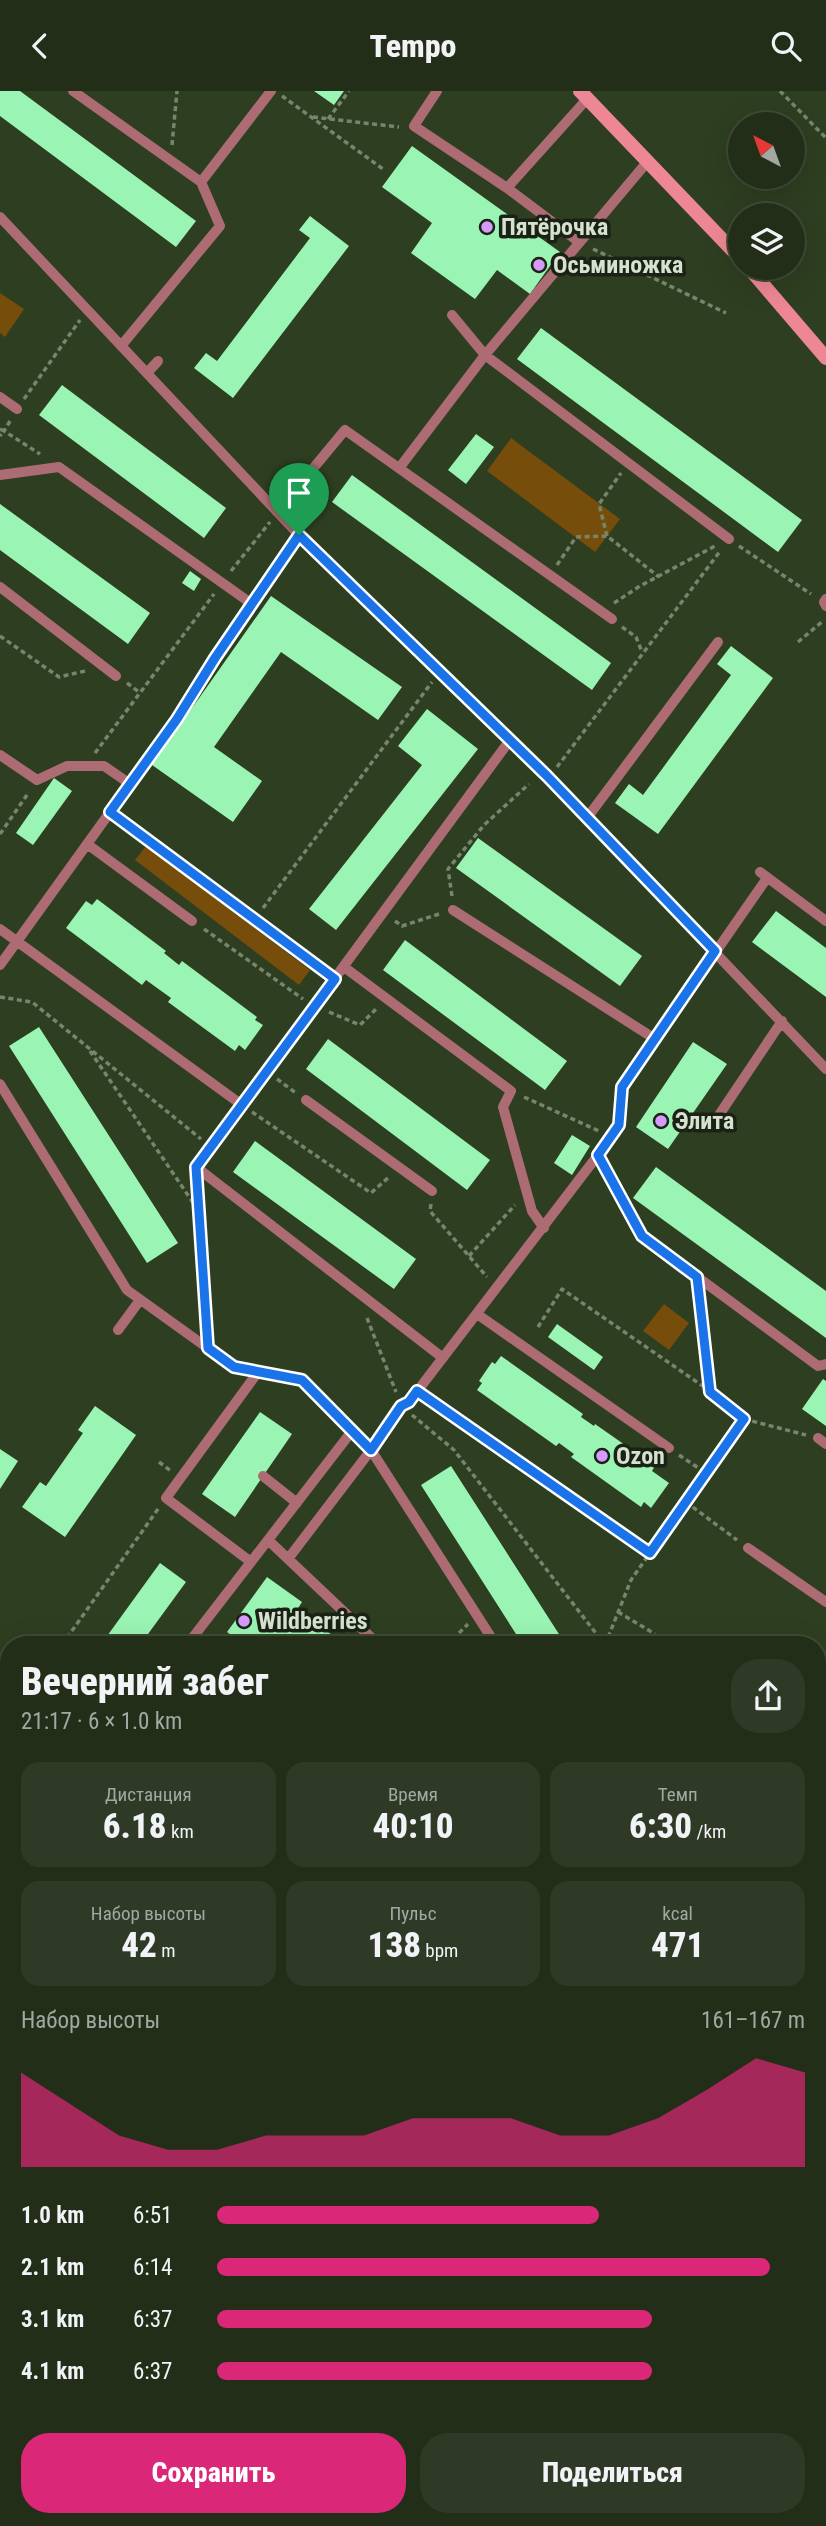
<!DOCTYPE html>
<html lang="ru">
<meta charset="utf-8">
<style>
body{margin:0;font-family:"Roboto Condensed",sans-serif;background:#2e3a25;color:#f1f3f6;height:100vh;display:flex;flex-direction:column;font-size:26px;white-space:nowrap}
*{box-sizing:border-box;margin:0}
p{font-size:23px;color:#a2a8a2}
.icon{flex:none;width:38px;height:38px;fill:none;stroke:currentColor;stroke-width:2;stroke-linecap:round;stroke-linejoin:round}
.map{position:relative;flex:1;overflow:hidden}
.details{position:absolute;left:0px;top:1545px;width:826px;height:891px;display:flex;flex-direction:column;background:#222e18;border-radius:28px 28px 0 0;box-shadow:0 7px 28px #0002,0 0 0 2px #3f4a37}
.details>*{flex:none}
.needle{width:46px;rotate:319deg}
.tools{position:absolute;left:728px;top:21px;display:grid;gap:14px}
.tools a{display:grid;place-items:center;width:77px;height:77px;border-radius:50%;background:#222e18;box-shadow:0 7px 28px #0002,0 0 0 2px #3f4a37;font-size:35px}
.pin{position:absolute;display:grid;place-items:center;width:60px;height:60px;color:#fff;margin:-72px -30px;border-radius:50% 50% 50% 0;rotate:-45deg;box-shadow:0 0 7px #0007}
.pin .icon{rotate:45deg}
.round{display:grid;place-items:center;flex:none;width:74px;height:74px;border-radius:28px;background:#2e3a25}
.headline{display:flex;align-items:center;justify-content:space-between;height:119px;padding:0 21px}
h1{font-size:38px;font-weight:800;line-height:52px}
.metrics{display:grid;grid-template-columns:repeat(3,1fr);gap:10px;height:119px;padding:7px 21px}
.metrics div{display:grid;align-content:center;border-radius:18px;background:#2e3a25;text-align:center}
.metrics b{font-size:35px;font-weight:800}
.metrics small{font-size:19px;font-weight:400}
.metrics p{font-size:19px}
.chart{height:196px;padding:14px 21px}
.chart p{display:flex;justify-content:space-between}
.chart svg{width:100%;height:126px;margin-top:7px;fill:#db2777;opacity:.7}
.primary-button{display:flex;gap:14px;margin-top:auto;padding:14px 21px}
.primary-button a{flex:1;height:80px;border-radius:28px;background:#db2777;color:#fff;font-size:28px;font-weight:800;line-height:80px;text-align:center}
.primary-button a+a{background:#2e3a25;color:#f1f3f6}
ul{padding:0 21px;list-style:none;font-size:23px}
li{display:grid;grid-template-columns:112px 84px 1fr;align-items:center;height:52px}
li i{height:18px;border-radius:9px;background:#db2777}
header{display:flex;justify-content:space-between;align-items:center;height:91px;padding:0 21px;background:#222e18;font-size:32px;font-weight:800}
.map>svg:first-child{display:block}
</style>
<header><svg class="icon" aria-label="back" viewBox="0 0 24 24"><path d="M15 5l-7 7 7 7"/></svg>Tempo<svg class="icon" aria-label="search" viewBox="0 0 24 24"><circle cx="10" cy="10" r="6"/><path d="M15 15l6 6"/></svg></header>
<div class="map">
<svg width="826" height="2435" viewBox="0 0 826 2435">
<rect width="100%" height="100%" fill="#2e3e20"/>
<!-- green -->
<path fill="#764d0a" d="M0,202L24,218L5,246L0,242Z
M511,347L620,428L595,461L487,380Z
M146,755L310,879L299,894L135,769Z
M664,1213L689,1232L669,1259L643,1240Z"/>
<!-- building -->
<path fill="#9af4b3" d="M0,0H20L196,130L176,156L0,25Z
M314,0H344L334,14Z
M412,55L560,161L530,203L497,179L475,208L411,162L432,132L382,96Z
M310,125L349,155L233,307L194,277L206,262L217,270L310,147L299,139Z
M541,237L802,429L778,461L517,268Z
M62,294L226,417L204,447L39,324Z
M476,343L494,356L466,393L448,379Z
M352,384L611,572L592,599L332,411Z
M0,413L150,522L128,553L0,459Z
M190,480L201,488L194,500L182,492Z
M271,505L402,596L378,629L281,561L214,656L262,690L233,731L152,674Z
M731,555L773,587L658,743L615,712L629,693L643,704L731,584L717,573Z
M427,618L478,658L336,839L309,818L422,674L398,655Z
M54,687L72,700L33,754L16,742Z
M478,747L642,865L620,895L456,777Z
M97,808L166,860L164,862L179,874L182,870L257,926L255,929L263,934L245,959L239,954L235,960L168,911L171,907L146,889L142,894L66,837L86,810L92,814Z
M776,820L826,857V906L752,851Z
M405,849L567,970L545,999L383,879Z
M39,936L178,1152L147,1172L9,955Z
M328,948L490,1069L467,1099L306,978Z
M693,951L727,973L668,1058L636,1036Z
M572,1044L590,1055L572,1084L554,1072Z
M255,1050L416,1168L394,1198L233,1081Z
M656,1076L826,1200V1247L633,1107Z
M557,1233L603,1266L594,1279L548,1246Z
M501,1265L583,1323L581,1326L594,1335L595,1333L655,1375L652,1380L669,1392L651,1417L644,1411L641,1416L571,1366L574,1363L559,1352L556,1355L477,1299L482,1292L479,1290L492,1271L495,1273Z
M823,1288L826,1290V1335L802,1318Z
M95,1315L136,1344L65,1446L22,1416L40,1391L46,1395L83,1342L78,1339Z
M260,1321L292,1343L235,1426L202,1403Z
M0,1358L18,1370L0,1398Z
M451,1375L566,1554H523L421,1394Z
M160,1472L186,1491L140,1554H105L102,1552Z
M267,1486L302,1511L297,1519L346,1554H245L227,1541Z
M7,1661L9,1717H5L0,1716V1662Z
M0,1719L9,1725V1736L0,1749Z
M826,1812V1846L824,1848L817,1843V1823Z
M0,1894L9,1901V1945L0,1939Z
M0,2060L9,2066V2111L0,2105Z
M826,2115V2182L817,2194V2127Z
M826,2327V2360L817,2353V2339Z
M22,2427H71L78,2435H29Z
M215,2427H330L332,2430L327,2435H222Z
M573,2427H619L627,2435H580Z"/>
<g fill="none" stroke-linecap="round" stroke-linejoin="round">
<!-- path -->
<path stroke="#77856c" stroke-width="3.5" stroke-dasharray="5 3.5" stroke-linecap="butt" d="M780,0L826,47
M282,5L383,78
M313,26L399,36
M328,28L349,0
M172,54L177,0
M593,158L726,222
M24,308L80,229
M10,330L4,340L40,363
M0,338L4,340L0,345
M607,445L599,413L621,382
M739,455L811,503
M557,474L576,446L607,445L659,486
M231,480L270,431
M614,512L640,495L717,454
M622,536L636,546L642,561
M0,545L59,586L85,580
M798,551L823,530
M127,592L139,601
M95,662L214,503
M557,676L721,459
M0,743L29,701
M452,805L448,778L484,734L529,693
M263,817L432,591
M395,830L402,835L439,823
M204,838L303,908
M0,906L32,911L201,1048
M329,921L360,934L377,917
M90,960L198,1119
M277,988L296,1002
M524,1006L599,1040
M252,1021L371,1102L389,1086
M197,1095L207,1238
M431,1113L430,1120L487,1186
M469,1165L515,1114
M367,1227L396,1301
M538,1236L562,1198L710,1300
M412,1324L454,1359L605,1554
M744,1328L806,1344
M679,1364L706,1382
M159,1371L171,1380
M563,1401L650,1462
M686,1411L737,1449
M618,1521L655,1543
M69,1544L84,1554
M62,1554L158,1418
M447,1554L468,1533
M605,1554L631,1489L744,1328L710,1301L699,1206
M0,1582L9,1584
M0,1595L9,1601
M0,1642L9,1630"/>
<!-- service -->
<path stroke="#ad6c74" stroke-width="10" d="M73,0L201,91L271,0
M437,0L414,35L507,97
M648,70L485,264L729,448
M0,126L299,444L547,685L826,978
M579,151L507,97L587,8
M121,255L220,135L201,91
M147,282L158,270
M0,306L17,318
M400,376L485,264L452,224
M0,384L59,376L252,513
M277,421L345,339L612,528
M0,496L116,585
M826,508L824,511L826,515
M0,664L37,689L67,675H104L130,693
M110,721L335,888
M587,727L718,551
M87,753L192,830
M760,781L826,830
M453,819L655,948
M0,838L242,1014
M0,874L177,628L215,567L299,444
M344,876L511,1000L503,1016L532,1120L544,1137
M0,993L127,1199L234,1276L302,1289L371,1359L496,1554
M306,1009L432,1100
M715,1030L782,930
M598,1064L642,1145L818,1275L826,1273
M477,1223L669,1357
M118,1239L140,1209
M443,1267L196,1076L510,649
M417,1300L553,1394
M818,1347L826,1353
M263,1385L297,1412
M268,1449L379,1554
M748,1457L826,1511
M288,1468L371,1359L401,1315L409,1311L598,1064L619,1034L622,996L767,787
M251,1471L166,1407L258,1281
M667,1550L673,1554
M187,1554L352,1340
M817,1657L826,1663
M817,1672H826
M0,1794L9,1783
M0,1865L9,1872
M817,1919L826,1918
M817,1932L826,1942
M0,2036L9,2043
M817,2088L826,2075
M0,2269L9,2261
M817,2307L826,2295
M0,2420L9,2412
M485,2427L492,2435
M647,2427L655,2435
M377,2435L382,2427
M736,2435L741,2427"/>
<!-- tertiary -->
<path stroke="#ad6c74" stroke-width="14" d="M0,2272L9,2282
M144,2427L151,2435"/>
<!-- secondary -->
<path stroke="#ee8795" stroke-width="14" d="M580,0L740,167
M749,177L826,267"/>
</g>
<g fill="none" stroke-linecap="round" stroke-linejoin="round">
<!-- route casing -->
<g stroke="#fff" stroke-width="14">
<path id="route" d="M299,444L547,685L715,860L622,996L619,1034L598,1064L642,1145L697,1186L710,1301L744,1328L650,1462L417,1300L409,1311L401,1315L371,1359L302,1289L234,1276L208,1257L196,1076L335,888L110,721L177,628L215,567Z"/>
</g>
<!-- route -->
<use href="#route" stroke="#1a73e8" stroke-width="9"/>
</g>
<!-- markers -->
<g fill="#d69bfa" stroke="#1a2215" stroke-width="2.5">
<circle cx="487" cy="136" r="7"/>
<circle cx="539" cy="174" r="7"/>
<circle cx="661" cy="1030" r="7"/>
<circle cx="602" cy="1365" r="7"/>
<circle cx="244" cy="1530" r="7"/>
</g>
<g text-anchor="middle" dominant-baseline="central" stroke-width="7" stroke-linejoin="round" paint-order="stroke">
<!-- poi labels -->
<g font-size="24" font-weight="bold" fill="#d6e1cf" stroke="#1a2215" text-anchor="start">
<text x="501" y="136">Пятёрочка</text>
<text x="553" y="174">Осьминожка</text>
<text x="675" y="1030">Элита</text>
<text x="616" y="1365">Ozon</text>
<text x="258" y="1530">Wildberries</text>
</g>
</g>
</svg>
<div class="tools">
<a><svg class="needle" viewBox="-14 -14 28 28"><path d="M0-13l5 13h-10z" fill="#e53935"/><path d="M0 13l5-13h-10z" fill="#a2a8a2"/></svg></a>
<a><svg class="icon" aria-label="layers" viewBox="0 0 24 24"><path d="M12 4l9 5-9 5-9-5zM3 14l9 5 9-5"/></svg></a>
</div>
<div class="pin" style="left:299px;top:444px;background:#1e9e55"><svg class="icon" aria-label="arrive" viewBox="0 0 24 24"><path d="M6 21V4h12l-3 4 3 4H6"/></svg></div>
<section class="details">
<div class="headline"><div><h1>Вечерний забег</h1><p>21:17 · 6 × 1.0 km</p></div><a class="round"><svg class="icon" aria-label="share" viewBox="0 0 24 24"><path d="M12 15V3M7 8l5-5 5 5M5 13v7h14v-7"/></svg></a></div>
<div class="metrics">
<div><p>Дистанция</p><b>6.18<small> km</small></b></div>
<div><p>Время</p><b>40:10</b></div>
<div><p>Темп</p><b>6:30<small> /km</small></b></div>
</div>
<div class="metrics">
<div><p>Набор высоты</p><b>42<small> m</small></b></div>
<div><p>Пульс</p><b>138<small> bpm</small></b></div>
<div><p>kcal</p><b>471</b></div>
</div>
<div class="chart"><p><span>Набор высоты</span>161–167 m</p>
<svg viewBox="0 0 160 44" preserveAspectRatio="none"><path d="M0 44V11L10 22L20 33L30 38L40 38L50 33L60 33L70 33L80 27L90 27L100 27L110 33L120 33L130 27L140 17L150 6L160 11V44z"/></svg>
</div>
<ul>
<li><b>1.0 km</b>6:51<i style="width:65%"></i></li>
<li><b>2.1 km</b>6:14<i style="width:94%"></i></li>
<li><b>3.1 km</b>6:37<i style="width:74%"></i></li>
<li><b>4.1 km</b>6:37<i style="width:74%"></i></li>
</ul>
<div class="primary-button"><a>Сохранить</a><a>Поделиться</a></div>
</section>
</div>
